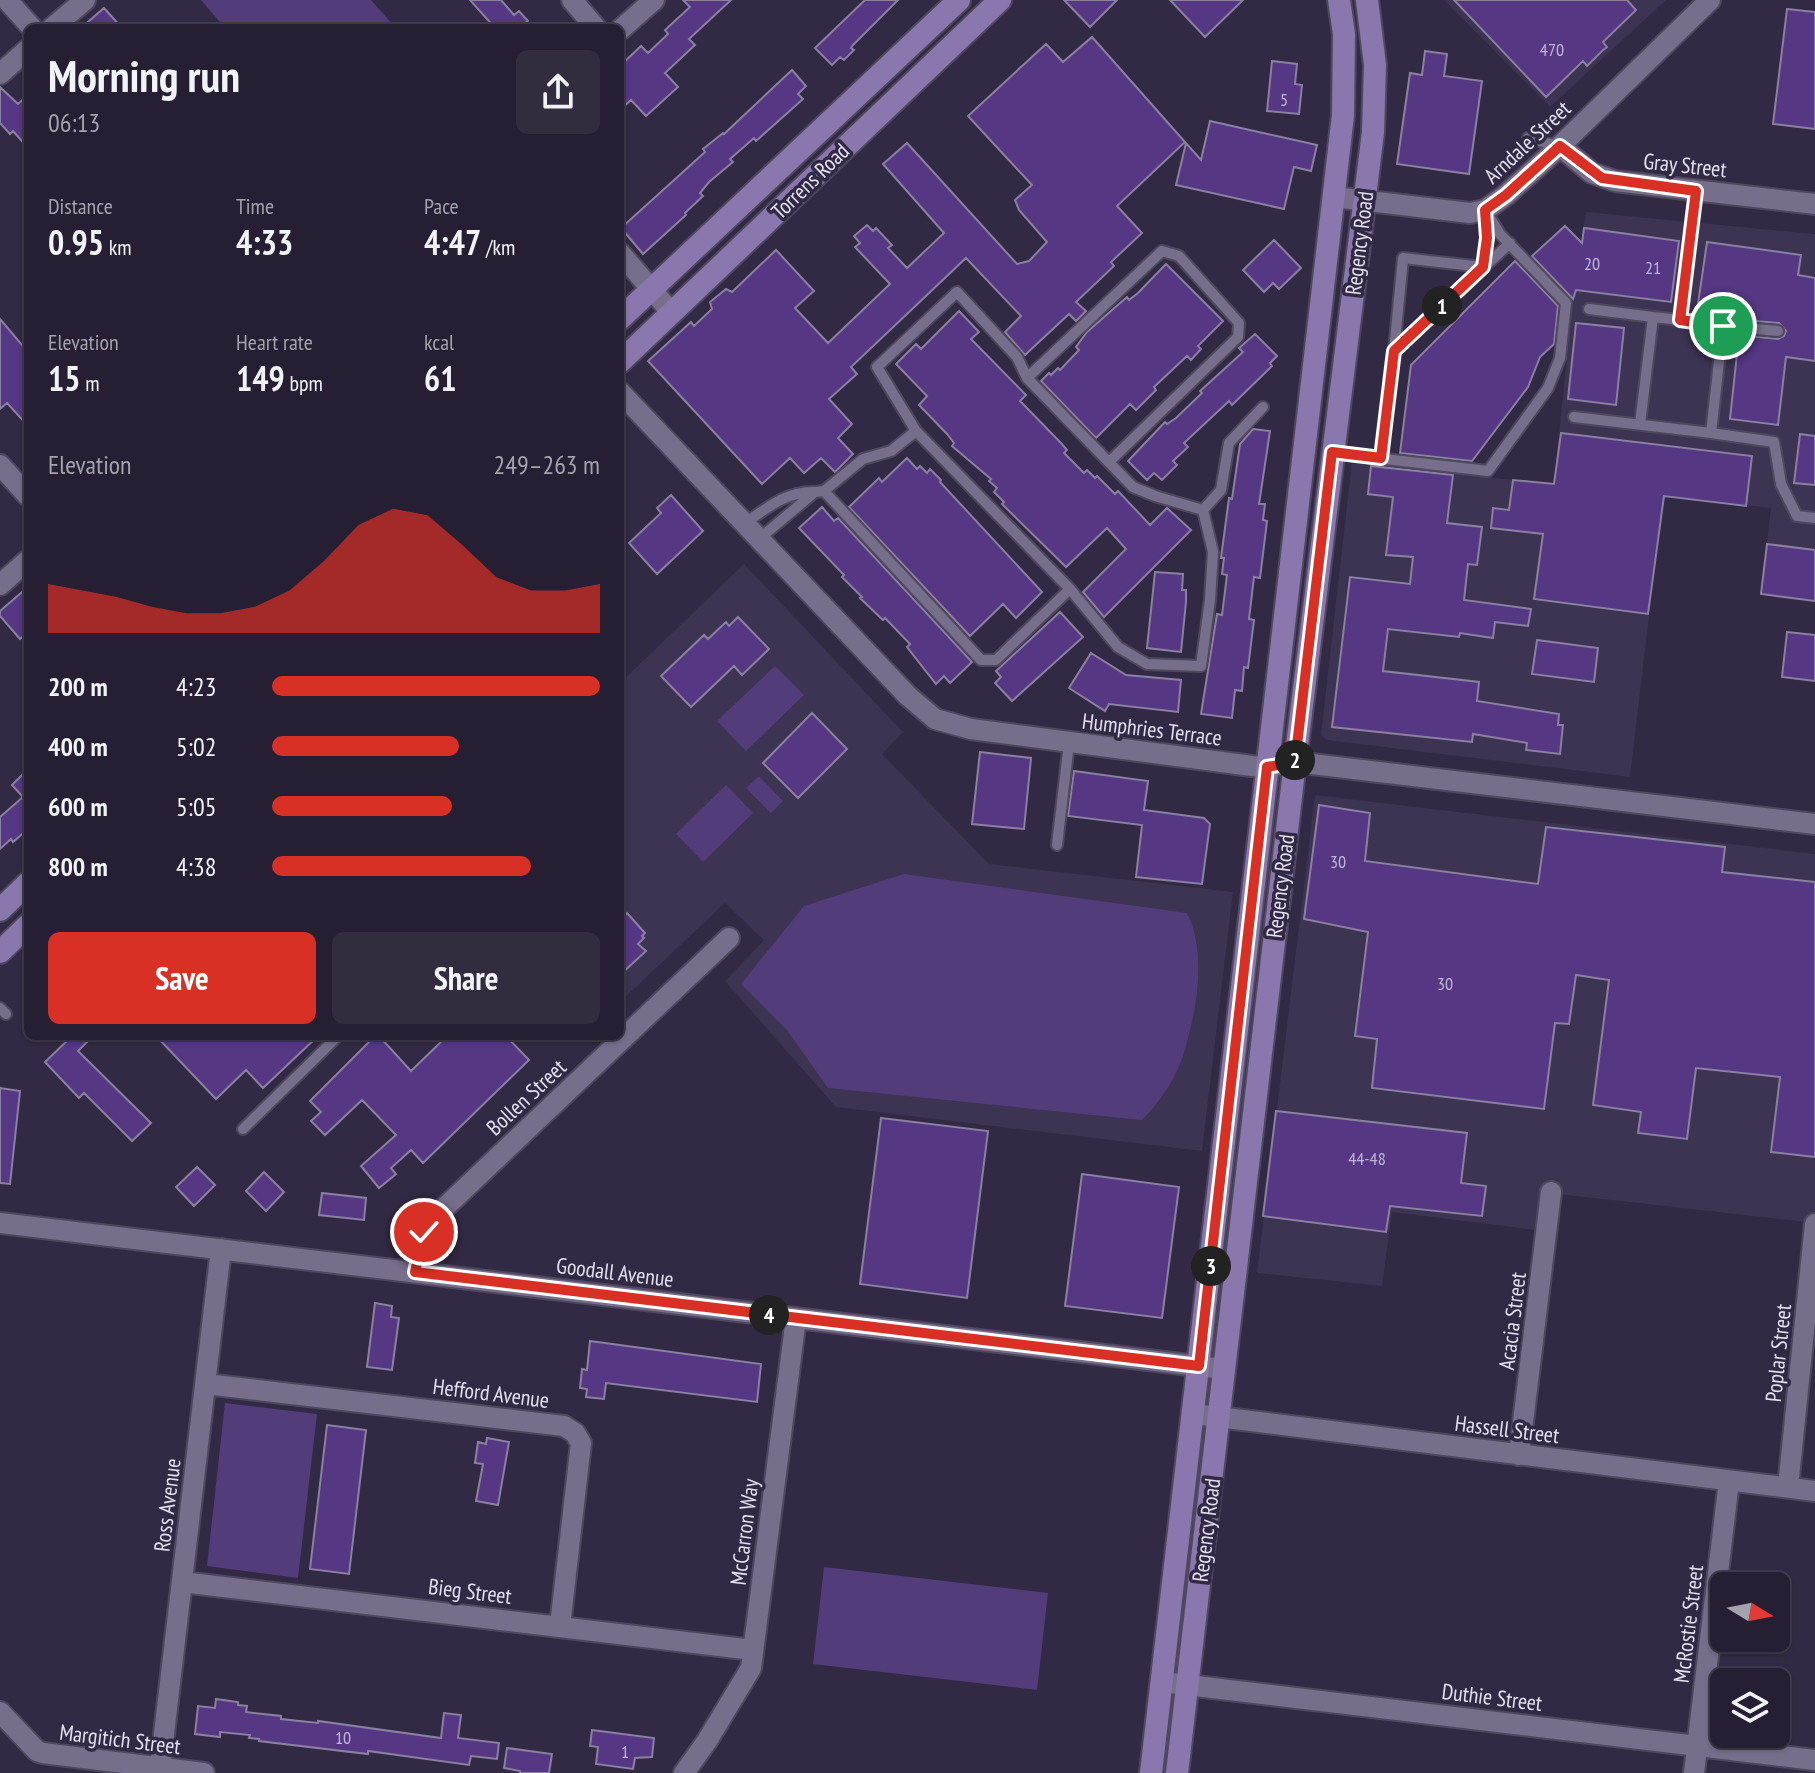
<!DOCTYPE html>
<meta charset="utf-8">
<style>
body{margin:0;font-family:"PT Sans Narrow",sans-serif;background:#322c3f;color:#f1f3f6;height:100vh;display:flex;flex-direction:column;font-size:30px;white-space:nowrap}
*{box-sizing:border-box;margin:0}
p{font-size:26px;color:#a4a2ac}
.icon{flex:none;width:44px;height:44px;fill:none;stroke:currentColor;stroke-width:2;stroke-linecap:round;stroke-linejoin:round}
.map{position:relative;flex:1;overflow:hidden}
.drawer{position:absolute;left:24px;top:24px;width:600px;height:1016px;display:flex;flex-direction:column;background:#261f33;border-radius:12px;box-shadow:0 2px 6px #0004,0 0 0 2px #423d4e}
.drawer>*{flex:none}
.needle{width:52px;rotate:100deg}
.buttons{position:absolute;left:1710px;top:1572px;display:grid;gap:16px}
.buttons a{display:grid;place-items:center;width:80px;height:80px;border-radius:12px;background:#261f33;box-shadow:0 2px 6px #0004,0 0 0 2px #423d4e;font-size:40px}
.pin{position:absolute;display:grid;place-items:center;width:68px;height:68px;color:#fff;margin:-34px;border:4px solid #fff;border-radius:50%;box-shadow:0 2px 8px #0007}
.km{position:absolute;width:40px;height:40px;margin:-20px;border-radius:50%;background:#222;color:#fff;font-size:22px;line-height:40px;text-align:center}
.round{display:grid;place-items:center;flex:none;width:84px;height:84px;border-radius:12px;background:#322c3f}
.summary{display:flex;align-items:center;justify-content:space-between;height:136px;padding:0 24px}
h1{font-size:44px;font-weight:800;line-height:60px}
.metrics{display:grid;grid-template-columns:repeat(3,1fr);gap:12px;height:136px;padding:8px 24px}
.metrics div{display:grid;align-content:center}
.metrics b{font-size:34px;font-weight:800}
.metrics small{font-size:22px;font-weight:400}
.metrics p{font-size:22px}
.chart{height:224px;padding:16px 24px}
.chart p{display:flex;justify-content:space-between}
.chart svg{width:100%;height:144px;margin-top:8px;fill:#d93025;opacity:.7}
.action{display:flex;gap:16px;margin-top:auto;padding:16px 24px}
.action a{flex:1;height:92px;border-radius:12px;background:#d93025;color:#fff;font-size:32px;font-weight:800;line-height:92px;text-align:center}
.action a+a{background:#322c3f;color:#f1f3f6}
ul{padding:0 24px;list-style:none;font-size:26px}
li{display:grid;grid-template-columns:128px 96px 1fr;align-items:center;height:60px}
li i{height:20px;border-radius:10px;background:#d93025}
.map>svg:first-child{display:block}
</style>
<div class="map">
<svg width="1815" height="1773" viewBox="0 0 1815 1773">
<rect width="100%" height="100%" fill="#322944"/>
<!-- built -->
<path fill="#3d3353" d="M1444,0H1666L1550,107Z
M1586,212L1815,234V601L1761,594L1771,508L1554,484L1573,298Z
M1352,461L1663,498L1630,777L1327,740L1321,735Z
M744,564L903,732L882,754L989,864L1233,892L1202,1151L836,1107L725,981L764,940L725,903L620,1002V683Z
M1315,795L1815,854V1223L1540,1192L1536,1230L1392,1212L1382,1286L1257,1273Z"/>
<!-- green -->
<path fill="#533c7a" d="M201,0H371L396,28H225Z
M775,666L804,695L746,751L717,721Z
M759,776L783,801L771,813L746,788Z
M726,785L753,813L703,862L676,834Z
M904,874L1187,913C1207,953 1197,1010 1184,1052C1177,1077 1160,1102 1142,1120L828,1088L787,1030L741,984L804,906Z
M225,1403L317,1414L298,1578L207,1566Z
M824,1567L1048,1593L1037,1690L813,1664Z"/>
<!-- building -->
<path fill="#553784" stroke="#8a80a0" stroke-width="2" d="M470,0H501L514,15L519,11L528,21L523,25L525,28H495Z
M683,0H731L689,39L695,45L665,73L678,87L646,116L631,100L620,110V66L641,46L648,53L668,34L665,30L690,7Z
M865,0H898L853,45L851,48L854,50L844,60L840,57L832,65L815,48Z
M1064,0H1117L1090,27Z
M1170,0H1243L1205,37Z
M1454,0H1627L1636,10L1603,42L1607,47L1602,51L1587,66L1583,61L1546,97Z
M104,8L122,28H81Z
M1787,9L1815,12V129L1773,124Z
M1092,37L1185,142L1117,206L1142,233L1111,262L1114,266L1076,302L1086,311L1076,321L1069,314L1025,355L1005,332L1021,316L966,258L851,367L857,374L829,399L852,424L838,438L853,454L835,472L821,458L804,473L790,458L762,484L648,361L691,322L694,326L712,309L710,302L726,289L732,292L776,250L814,291L795,308L828,343L890,284L855,247L860,243L854,236L867,225L873,231L876,228L892,245L888,248L907,268L944,233L883,164L907,143L1017,264L1029,261L1047,242L1019,210L1015,200L1032,185L968,116L1046,44L1063,62Z
M1425,51L1447,54L1444,76L1482,81L1469,174L1397,164L1410,73L1422,75Z
M1272,61L1297,64L1295,84L1302,85L1299,114L1267,111Z
M792,70L806,86L798,94L803,99L756,141L754,138L730,159L733,162L709,182L700,193L703,196L685,213L686,215L643,254L621,228L705,152L703,149L723,133L724,134Z
M0,87L18,104L28,95V148L13,131L10,134L0,123Z
M1210,121L1317,145L1311,171L1294,167L1284,209L1176,185L1186,143L1201,160Z
M1565,226L1582,243L1584,228L1679,241L1671,302L1576,290L1573,299L1532,256Z
M1274,240L1301,268L1279,289L1273,283L1264,292L1243,270Z
M1707,242L1801,255L1798,275L1815,278V361L1786,357L1778,425L1730,419L1739,335L1778,339L1784,336L1786,331L1779,323L1741,320L1742,310L1698,304Z
M1515,261L1558,306L1554,344L1540,357L1528,387L1472,461L1400,453L1411,365Z
M1166,264L1223,321L1198,346L1201,349L1191,360L1187,356L1154,387L1156,390L1136,410L1130,404L1096,438L1041,381L1049,373L1051,375L1058,368L1060,370L1079,350L1076,347L1087,332L1127,297L1129,300L1138,293Z
M959,311L979,332L971,339L1026,395L1020,401L1061,443L1067,450L1064,453L1084,473L1087,470L1095,478L1097,476L1115,494L1118,491L1150,525L1167,508L1191,530L1104,617L1083,592L1126,549L1107,528L1066,567L1002,504L1004,502L994,492L997,488L989,481L991,479L952,446L954,443L947,434L919,405L927,396L896,364L916,344L921,349Z
M0,319L28,352V426L7,403L0,409Z
M1576,323L1624,328L1616,405L1568,399Z
M1255,334L1277,356L1270,363L1272,366L1232,405L1229,401L1184,443L1188,447L1173,461L1177,465L1162,480L1154,473L1147,480L1128,461L1165,422L1167,424L1176,418L1202,393L1200,391L1243,352L1239,348Z
M1253,429L1270,431L1259,504H1265L1263,520L1267,521L1260,578L1254,577L1249,619L1254,620L1248,668L1244,667L1242,691L1235,690L1232,718L1201,714L1217,614L1222,615L1227,575L1222,574L1224,558H1221L1229,498L1232,499L1240,444Z
M1561,433L1752,456L1746,506L1664,496L1648,614L1534,599L1543,534L1491,528L1493,508L1509,510L1513,480L1554,484Z
M1800,434L1815,436V485L1794,483Z
M907,458L917,469L920,466L927,473L930,469L941,480L940,482L1042,592L1016,618L1003,604L970,636L849,507L879,478L882,482Z
M1371,466L1453,475L1447,523L1482,527L1477,565L1468,564L1464,600L1531,609L1528,626L1495,622L1493,638L1460,633L1459,637L1388,629L1383,671L1479,682L1477,701L1559,714L1558,725H1563L1560,754L1526,750L1527,743L1473,734L1472,742L1332,727L1350,577L1410,584L1413,557L1386,555L1393,497L1368,494Z
M671,495L703,531L657,574L629,543L661,513L657,508Z
M822,507L834,521L838,518L972,662L950,683L944,676L936,684L907,647L910,644L885,618L883,620L860,598L862,597L842,577L844,575L799,528Z
M1767,544L1815,550V601L1761,594Z
M1155,572L1183,574L1182,590H1186V602L1181,652L1147,648Z
M28,587V632L20,639L0,616V611Z
M1060,612L1083,637L1012,701L995,683L1001,677L996,671Z
M738,617L769,649L742,675L734,666L691,707L661,676L704,635L708,639L726,622L729,626Z
M1787,632L1815,635V681L1782,677Z
M1537,640L1598,648L1594,682L1532,674Z
M1091,653L1126,675L1181,680L1178,712L1109,704L1105,711L1069,688Z
M812,713L847,749L798,798L763,763Z
M980,752L1031,758L1024,829L972,824Z
M28,769V829L13,842L11,839L0,849V817L23,797L12,785Z
M1074,771L1148,781L1144,810L1204,818L1210,824L1202,884L1136,877L1142,825L1068,816Z
M1319,805L1370,813L1365,861L1538,884L1546,827L1725,847L1722,872L1815,882V1157L1771,1152L1780,1077L1696,1068L1687,1139L1638,1133L1641,1112L1593,1105L1609,980L1576,975L1569,1024L1555,1023L1544,1109L1372,1088L1377,1039L1355,1036L1368,932L1304,919Z
M627,913L645,933L642,936L644,938L638,944L646,951L620,975V920Z
M72,1036H93L78,1051L151,1123L132,1141L84,1093L79,1098L45,1062Z
M156,1036H318L263,1088L246,1070L216,1099Z
M375,1036H379L411,1071L447,1036H506L529,1060L423,1163L411,1150L391,1168L396,1174L379,1188L361,1166L396,1135L362,1100L325,1135L311,1121L321,1112L310,1101Z
M0,1088L20,1091L10,1184L0,1183Z
M1276,1111L1467,1133L1461,1183L1486,1186L1482,1216L1390,1206L1386,1232L1263,1216Z
M881,1118L988,1131L967,1298L860,1284Z
M197,1167L215,1185L194,1206L176,1187Z
M264,1172L284,1192L266,1211L246,1191Z
M1082,1174L1179,1187L1162,1318L1065,1306Z
M322,1193L366,1198L364,1220L319,1215Z
M375,1303L392,1306L391,1317L399,1318L392,1370L367,1367Z
M590,1341L761,1364L757,1402L606,1383L604,1399L586,1397L587,1389L580,1388L582,1369L587,1370Z
M327,1425L366,1430L349,1574L310,1569Z
M487,1438L509,1442L498,1505L476,1501L483,1464L475,1463L478,1442L486,1444Z
M216,1699L238,1702V1705L247,1706L246,1712L281,1716V1719L318,1723V1721L441,1738L444,1713L461,1715L458,1738L499,1743L497,1759L471,1756L469,1765L368,1751V1754L259,1741V1739L249,1738L250,1735L220,1732V1737L195,1734L198,1706L215,1708Z
M592,1730L654,1738L652,1757L635,1758L633,1769L596,1764L598,1747L590,1746Z
M507,1748L552,1754L549,1773H520V1771L504,1768Z"/>
<g fill="none" stroke-linecap="round" stroke-linejoin="round">
<!-- service casing -->
<g stroke="#4f475d" stroke-width="14">
<path id="service" d="M1528,138L1558,146
M957,292L1017,357L1027,378L1133,487L1155,496L1203,510L1213,552L1210,600L1201,666L1147,664L1118,647L1070,589L916,431L877,367Z
M1589,309L1653,317
M1723,326L1778,331
M1394,351L1403,258L1483,267L1487,238L1485,212
M1027,378L1162,251L1179,256L1239,323L1238,337L1109,462
M1574,417L1711,433L1723,326L1680,320L1696,191
M1640,424L1653,317L1680,320
M1711,433L1774,442L1781,484L1797,516L1815,518
M1333,453L1488,471L1548,388L1560,358L1566,303L1500,234L1485,210
M1381,458L1394,351L1510,243
M824,491L981,660H996L1070,589
M1203,510L1221,490L1229,443L1263,407
M744,524C767,508 786,491 815,492
M759,539L815,492L824,491L863,459L891,451L916,431
M1057,845L1069,743
M0,1008L6,1014
M243,1129L338,1036"/>
</g>
<!-- minor casing -->
<g stroke="#4f475d" stroke-width="24">
<path id="minor" d="M7,0L32,28
M572,0L596,28
M52,28L85,0
M620,30L654,0
M0,74L28,49
M1560,146L1592,173L1615,181L1815,204
M1334,197L1470,213L1485,210L1506,195L1560,146L1710,0
M620,253L672,313
M620,392L908,696L935,719L971,729L1252,766L1267,767L1295,762L1815,824
M0,465L28,496
M0,585L28,560
M0,1223L1223,1369
M415,1272L424,1232L440,1212L729,938
M206,1384L564,1426L575,1433L581,1443L560,1626
M1194,1414L1815,1491
M1519,1455L1551,1192
M1788,1487L1815,1224
M182,1582L753,1650
M1162,1682L1815,1760
M0,1712L37,1751L43,1753L204,1773
M160,1768L221,1249
M684,1773L707,1741L751,1668L796,1318
M1694,1773L1729,1481"/>
</g>
<!-- secondary casing -->
<g stroke="#4f475d" stroke-width="26">
<path id="secondary" d="M620,319L959,0
M620,362L1000,0
M0,910L28,883
M0,952L28,925
M1151,1773L1343,115L1344,34L1339,0
M1177,1773L1295,762L1373,132L1375,65L1367,0"/>
</g>
<!-- service -->
<use href="#service" stroke="#776e8c" stroke-width="10"/>
<!-- minor -->
<use href="#minor" stroke="#776e8c" stroke-width="20"/>
<!-- secondary -->
<use href="#secondary" stroke="#8a77ae" stroke-width="22"/>
</g>
<g fill="none" stroke-linecap="round" stroke-linejoin="round">
<!-- route casing -->
<g stroke="#fff" stroke-width="16">
<path id="route" d="M424,1232L415,1272L1199,1366L1267,767L1295,762L1332,452L1381,458L1394,351L1483,267L1487,238L1485,210L1506,195L1560,146L1602,178L1696,191L1680,320L1723,326"/>
</g>
<!-- route -->
<use href="#route" stroke="#d93025" stroke-width="10"/>
</g>
<g text-anchor="middle" dominant-baseline="central" stroke-width="7" stroke-linejoin="round" paint-order="stroke">
<!-- number labels -->
<g font-size="18" fill="#c0b5d5">
<text x="1552" y="49">470</text>
<text x="1284" y="99">5</text>
<text x="1592" y="263">20</text>
<text x="1653" y="267">21</text>
<text x="1338" y="861">30</text>
<text x="1445" y="983">30</text>
<text x="1367" y="1158">44-48</text>
<text x="343" y="1737">10</text>
<text x="625" y="1751">1</text>
</g>
<!-- street labels -->
<g font-size="22" fill="#e4dff0" stroke="#322944">
<text transform="translate(1527 142) rotate(-43)">Arndale Street</text>
<text transform="translate(1685 165) rotate(6)">Gray Street</text>
<text transform="translate(810 181) rotate(-44)">Torrens Road</text>
<text transform="translate(1359 243) rotate(-83)">Regency Road</text>
<text transform="translate(1152 729) rotate(7)">Humphries Terrace</text>
<text transform="translate(1280 886) rotate(-83)">Regency Road</text>
<text transform="translate(526 1097) rotate(-43)">Bollen Street</text>
<text transform="translate(615 1272) rotate(7)">Goodall Avenue</text>
<text transform="translate(1512 1321) rotate(-83)">Acacia Street</text>
<text transform="translate(1778 1353) rotate(-84)">Poplar Street</text>
<text transform="translate(491 1393) rotate(7)">Hefford Avenue</text>
<text transform="translate(1507 1429) rotate(7)">Hassell Street</text>
<text transform="translate(167 1505) rotate(-83)">Ross Avenue</text>
<text transform="translate(1206 1530) rotate(-83)">Regency Road</text>
<text transform="translate(744 1532) rotate(-83)">McCarron Way</text>
<text transform="translate(470 1591) rotate(7)">Bieg Street</text>
<text transform="translate(1688 1624) rotate(-83)">McRostie Street</text>
<text transform="translate(1492 1697) rotate(7)">Duthie Street</text>
<text transform="translate(120 1739) rotate(7)">Margitich Street</text>
</g>
</g>
</svg>
<div class="buttons">
<a><svg class="needle" viewBox="-14 -14 28 28"><path d="M0-13l5 13h-10z" fill="#e53935"/><path d="M0 13l5-13h-10z" fill="#a4a2ac"/></svg></a>
<a><svg class="icon" aria-label="layers" viewBox="0 0 24 24"><path d="M12 4l9 5-9 5-9-5zM3 14l9 5 9-5"/></svg></a>
</div>
<div class="pin" style="left:1723px;top:326px;background:#1e9e55"><svg class="icon" aria-label="arrive" viewBox="0 0 24 24"><path d="M6 21V4h12l-3 4 3 4H6"/></svg></div>
<div class="pin" style="left:424px;top:1232px;background:#d93025"><svg class="icon" aria-label="check" viewBox="0 0 24 24"><path d="M5 12l5 5 9-10"/></svg></div>
<b class="km" style="left:1442px;top:306px">1</b>
<b class="km" style="left:1295px;top:760px">2</b>
<b class="km" style="left:1211px;top:1266px">3</b>
<b class="km" style="left:769px;top:1315px">4</b>
<section class="drawer">
<div class="summary"><div><h1>Morning run</h1><p>06:13</p></div><a class="round"><svg class="icon" aria-label="share" viewBox="0 0 24 24"><path d="M12 15V3M7 8l5-5 5 5M5 13v7h14v-7"/></svg></a></div>
<div class="metrics">
<div><p>Distance</p><b>0.95<small> km</small></b></div>
<div><p>Time</p><b>4:33</b></div>
<div><p>Pace</p><b>4:47<small> /km</small></b></div>
</div>
<div class="metrics">
<div><p>Elevation</p><b>15<small> m</small></b></div>
<div><p>Heart rate</p><b>149<small> bpm</small></b></div>
<div><p>kcal</p><b>61</b></div>
</div>
<div class="chart"><p><span>Elevation</span>249–263 m</p>
<svg viewBox="0 0 160 44" preserveAspectRatio="none"><path d="M0 44V29L10 31L20 33L30 36L40 38L50 38L60 36L70 31L80 22L90 11L100 6L110 8L120 17L130 27L140 31L150 31L160 29V44z"/></svg>
</div>
<ul>
<li><b>200 m</b>4:23<i style="width:100%"></i></li>
<li><b>400 m</b>5:02<i style="width:57%"></i></li>
<li><b>600 m</b>5:05<i style="width:55%"></i></li>
<li><b>800 m</b>4:38<i style="width:79%"></i></li>
</ul>
<div class="action"><a>Save</a><a>Share</a></div>
</section>
</div>
